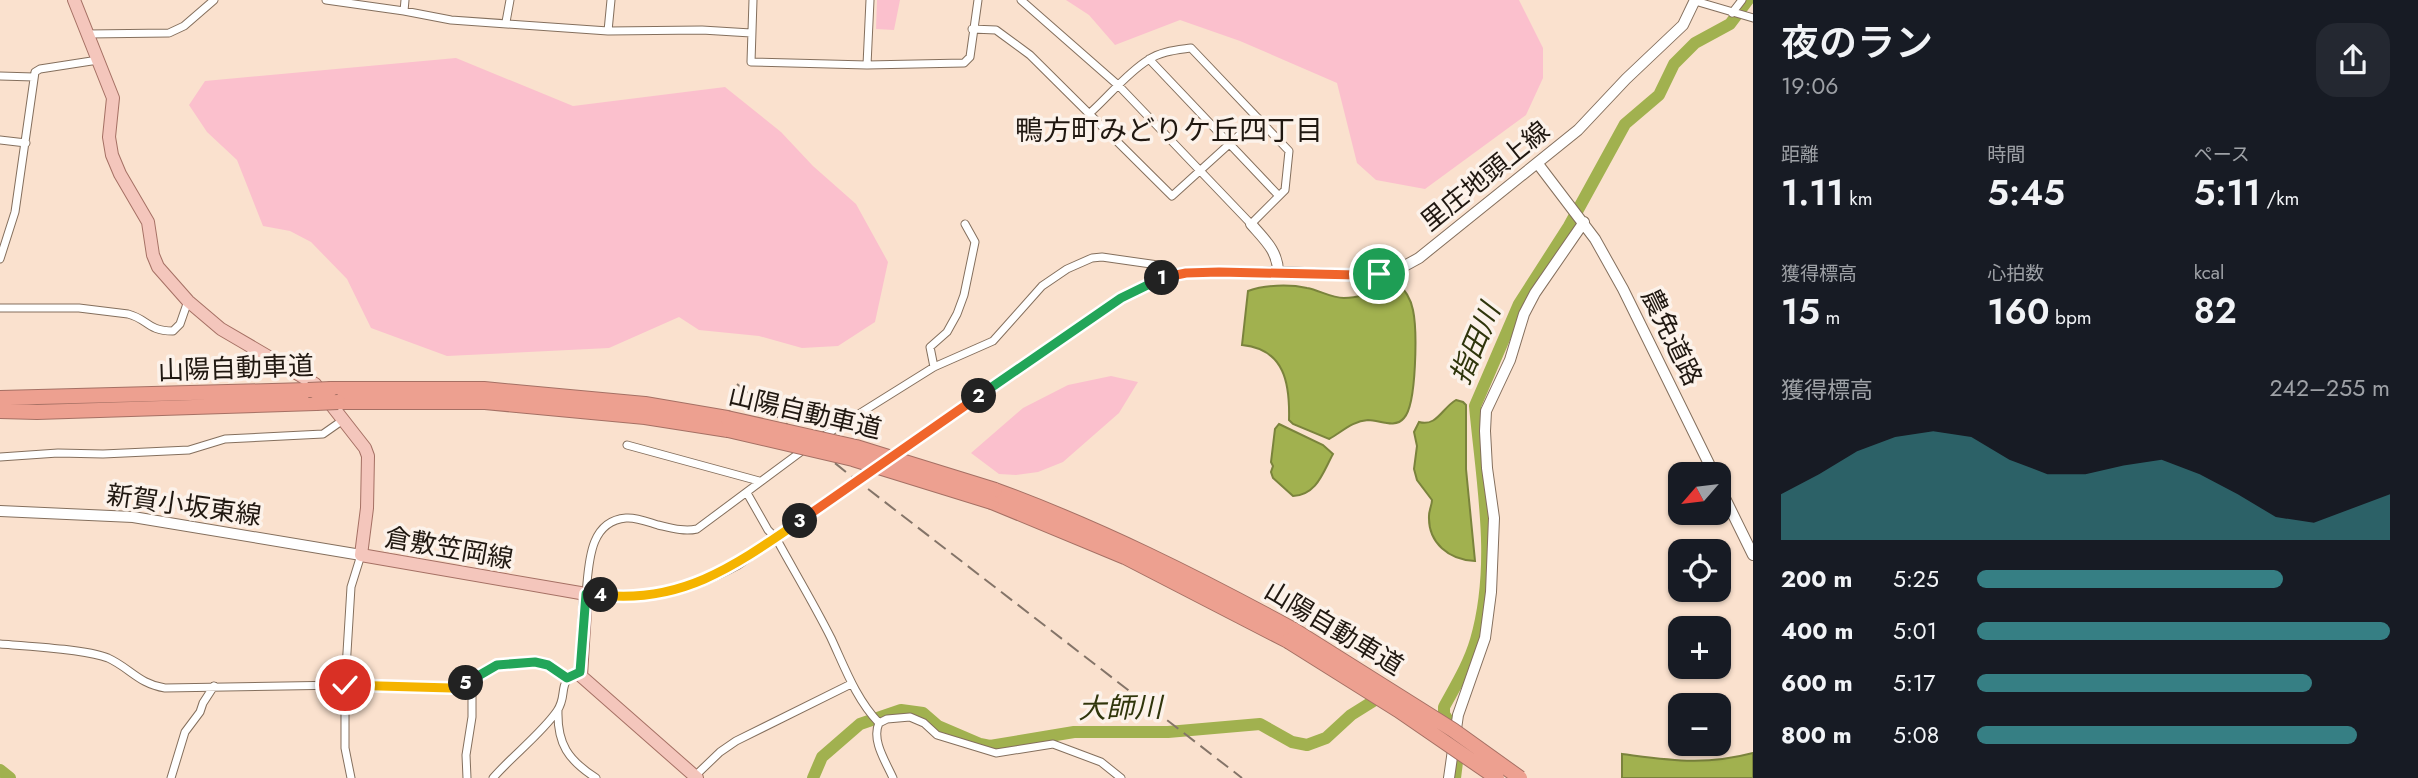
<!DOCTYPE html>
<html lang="ja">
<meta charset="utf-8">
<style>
body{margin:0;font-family:Jost,"Noto Sans JP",sans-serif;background:#242831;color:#f1f3f6;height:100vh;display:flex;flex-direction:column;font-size:26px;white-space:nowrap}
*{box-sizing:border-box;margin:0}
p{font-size:23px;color:#9ea1a6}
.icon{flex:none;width:38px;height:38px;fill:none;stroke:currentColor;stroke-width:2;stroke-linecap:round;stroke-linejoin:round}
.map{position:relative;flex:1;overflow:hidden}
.sheet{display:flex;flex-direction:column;background:#171b24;width:665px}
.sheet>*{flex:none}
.needle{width:46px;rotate:242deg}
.buttons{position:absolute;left:1668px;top:462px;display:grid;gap:14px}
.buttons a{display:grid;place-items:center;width:63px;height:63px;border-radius:14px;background:#171b24;box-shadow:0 2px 5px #0004;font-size:35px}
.pin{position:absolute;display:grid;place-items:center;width:60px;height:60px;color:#fff;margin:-30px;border:4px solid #fff;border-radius:50%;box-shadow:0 2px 7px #0007}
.km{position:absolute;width:35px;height:35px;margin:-18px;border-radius:50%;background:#222;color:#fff;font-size:19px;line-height:35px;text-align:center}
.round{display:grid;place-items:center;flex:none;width:74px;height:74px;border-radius:21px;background:#242831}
.summary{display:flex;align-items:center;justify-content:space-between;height:119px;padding:0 28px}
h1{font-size:38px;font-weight:600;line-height:52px}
.figures{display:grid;grid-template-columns:repeat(3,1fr);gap:10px;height:119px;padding:7px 28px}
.figures div{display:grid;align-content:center}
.figures b{font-size:35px;font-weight:600}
.figures small{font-size:19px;font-weight:400}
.figures p{font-size:19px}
.chart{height:196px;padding:14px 28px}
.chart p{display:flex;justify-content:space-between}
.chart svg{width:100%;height:126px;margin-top:7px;fill:#367f84;opacity:.7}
ul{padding:0 28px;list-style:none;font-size:23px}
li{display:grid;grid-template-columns:112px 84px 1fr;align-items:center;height:52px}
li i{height:18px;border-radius:9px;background:#367f84}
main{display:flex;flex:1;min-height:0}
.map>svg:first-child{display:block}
</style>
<main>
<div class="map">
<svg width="1753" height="778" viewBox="0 0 1753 778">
<rect width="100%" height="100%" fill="#fae1ce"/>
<!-- green -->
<path fill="#fbc0cd" d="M877,0H900L894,30L876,29Z
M1066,0H1519L1543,48V78L1526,115L1425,189L1376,180L1357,163L1337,83L1240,41L1180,20L1115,45L1089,15Z
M456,58L573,106L725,87L781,132L813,166L856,204L888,262L875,322L838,346L802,348L759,336L699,330L679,317L609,348L447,356L371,328L347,279L311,242L290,231L263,226L237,160L207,132L189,105L205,81Z
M1111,376L1138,382L1119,413L1063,462L1038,472L1016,475L999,474L971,453L1023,408L1068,385Z"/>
<!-- water -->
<path fill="#a1b14f" stroke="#7a833c" stroke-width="2" d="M1396,283C1405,288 1411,300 1413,310C1417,329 1417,404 1404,418C1395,429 1380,420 1368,420C1352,421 1342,432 1329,439L1293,424L1289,420C1290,384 1285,349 1242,345L1248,291C1264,285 1289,284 1307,288C1319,290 1331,298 1344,298C1362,298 1379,289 1396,283Z
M1456,400L1463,402L1466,405V469L1475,561C1449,560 1428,543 1429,516C1429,510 1432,505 1432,500L1417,480L1414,469L1417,446L1414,432L1419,422C1437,427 1442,408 1456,400Z
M1279,424L1323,445L1333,454C1323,472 1317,495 1293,496L1273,478L1271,472L1273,466L1271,462L1275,429Z
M1753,753V778H1622V754C1670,760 1704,766 1753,753Z"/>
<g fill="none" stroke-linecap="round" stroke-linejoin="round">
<!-- river -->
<path stroke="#a1b14f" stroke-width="12" d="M0,770L10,778
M813,778L822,757L860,724L901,710L923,713L938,726L980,744L990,746L1074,732H1168L1260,724L1292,742L1307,745L1326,738L1351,715L1383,695
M1455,778L1460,738L1444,714V707C1456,685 1469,664 1476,640C1498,564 1482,483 1475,406L1519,304L1569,226L1625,124L1659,95L1674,64L1695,43L1730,24L1748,0"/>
<!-- street casing -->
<g stroke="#846f5d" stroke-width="9">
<path id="street" d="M326,0L404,11L451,20L608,31L702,30L751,33
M753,0L751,62L867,65L964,63L970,57L978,0
M1021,0L1119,86L1251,224L1285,190L1289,151L1191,48C1177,50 1161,51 1148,60C1127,73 1109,96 1090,113
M1695,1L1753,18
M404,11L405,0
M1732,13L1742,0
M506,22L510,0
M972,29L996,30L1030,55L1172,196L1258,118
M608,31L611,0
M88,34L169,33L184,26L214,0
M1149,59L1279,196
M867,65L870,0
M0,76L34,77
M0,140L26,143
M0,259L15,212L35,72L40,69L98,60
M0,308H79L128,314C148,319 147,331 173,331L180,324L188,301
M934,367L930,347L947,332L957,314L964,295L975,242L965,224
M822,437L934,367L993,341L1042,286L1067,269L1092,258L1102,257L1158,265L1172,275
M627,445L759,481
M0,457L58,453L103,454L189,450L225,439L323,434L343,420
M747,493L768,530L776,538C794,571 814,604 831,638C845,668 856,699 879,723C871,740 886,762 893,778
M586,594C589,566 588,521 626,518C636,517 648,522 658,525C671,528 684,532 697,529L806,448
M0,644C26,646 86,649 108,658C130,668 139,684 165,688L345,685L451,688L462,686L497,665L535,662L548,665L567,678
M558,710C557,744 568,760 596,778
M879,723L887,719L910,717L924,723L937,735L996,753L1053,744L1101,762L1121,778
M695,776L720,752L736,741L851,684
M171,778L185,732L200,712L203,703L214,686
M351,778L345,748V685L351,587L361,555
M467,778L466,755L472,717V680
M493,778C511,757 542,733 557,711C569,694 555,681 580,672"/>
</g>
<!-- secondary casing -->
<g stroke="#846f5d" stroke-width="12">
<path id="secondary" d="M1538,164L1595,239L1623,289L1714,474
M1251,224C1264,239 1278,251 1278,272
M1718,484L1753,555
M0,511L133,517L361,555
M586,594C647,600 683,593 737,564L1121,298L1157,280L1186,273L1278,272L1357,275L1397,270L1419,258L1578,130L1626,79L1683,25L1695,0
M1449,778L1458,715L1485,638L1491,592L1494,518L1487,468L1485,431L1486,411L1510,360L1524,314L1535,293L1584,222"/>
</g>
<!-- primary casing -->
<g stroke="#a57064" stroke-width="14">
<path id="primary" d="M74,0L113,98L109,137L112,155L120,174L148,222L153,255L158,267L188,301L221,329L315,384L365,448L368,456L367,508L361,555L586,594L581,676L697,778"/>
</g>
<!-- highway casing -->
<g stroke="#a57064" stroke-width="16">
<path id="highway" d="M331,389H484L645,404L727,418
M0,398L308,390
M338,402H485L645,417L728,430
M0,411L37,412L316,403
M995,490C1099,528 1197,577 1294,630
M992,502L1125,557L1288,641"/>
</g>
<!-- street -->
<use href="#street" stroke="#fff" stroke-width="7"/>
<!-- secondary -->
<use href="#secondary" stroke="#fff" stroke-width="10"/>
<!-- primary -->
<use href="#primary" stroke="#f4c6bc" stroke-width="12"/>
<!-- highway -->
<use href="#highway" stroke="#eda090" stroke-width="14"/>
<!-- rail -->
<path stroke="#847468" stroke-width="2" stroke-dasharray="14 7" stroke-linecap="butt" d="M737,384L846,472L1242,778"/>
<!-- highway-bridge casing -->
<g stroke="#a57064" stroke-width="16" stroke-linecap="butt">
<path id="highway-bridge" d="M308,390L331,389
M316,403L338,402
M727,418L856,447L995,490
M728,430L853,459L992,502
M1294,630L1453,730L1520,778
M1288,641L1398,710L1497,778"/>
</g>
<!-- highway-bridge -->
<use href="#highway-bridge" stroke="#eda090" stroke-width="14"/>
</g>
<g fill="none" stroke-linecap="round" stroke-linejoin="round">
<!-- split-1 casing -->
<g stroke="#fff" stroke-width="14">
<path id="split-1" d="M1162,278L1186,273L1219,272L1357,275L1379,274"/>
</g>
<!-- split-2 casing -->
<g stroke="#fff" stroke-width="14">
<path id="split-2" d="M979,396L1121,298L1162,278"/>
</g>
<!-- split-3 casing -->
<g stroke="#fff" stroke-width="14">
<path id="split-3" d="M800,521L979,396"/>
</g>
<!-- split-4 casing -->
<g stroke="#fff" stroke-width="14">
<path id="split-4" d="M601,595C682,604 736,565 800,521"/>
</g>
<!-- split-5 casing -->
<g stroke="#fff" stroke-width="14">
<path id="split-5" d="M466,683L497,665L535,662L548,665L567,678L580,672L586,594L601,595"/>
</g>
<!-- split-6 casing -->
<g stroke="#fff" stroke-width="14">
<path id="split-6" d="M345,685L451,688L466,683"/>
</g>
<!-- split-1 -->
<use href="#split-1" stroke="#f0652b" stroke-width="9"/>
<!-- split-2 -->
<use href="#split-2" stroke="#22a559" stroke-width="9"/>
<!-- split-3 -->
<use href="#split-3" stroke="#f0652b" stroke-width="9"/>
<!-- split-4 -->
<use href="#split-4" stroke="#f5b400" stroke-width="9"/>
<!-- split-5 -->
<use href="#split-5" stroke="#22a559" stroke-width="9"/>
<!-- split-6 -->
<use href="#split-6" stroke="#f5b400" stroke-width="9"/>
</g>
<g text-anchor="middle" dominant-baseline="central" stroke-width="7" stroke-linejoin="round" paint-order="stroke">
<!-- street labels -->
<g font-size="26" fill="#201811" stroke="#fcf2ea">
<text transform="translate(1485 176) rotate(-39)">里庄地頭上線</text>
<text transform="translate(1672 337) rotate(64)">農免道路</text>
<text transform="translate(236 368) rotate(-2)">山陽自動車道</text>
<text transform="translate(805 412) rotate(13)">山陽自動車道</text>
<text transform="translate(184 505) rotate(8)">新賀小坂東線</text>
<text transform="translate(449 548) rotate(10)">倉敷笠岡線</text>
<text transform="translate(1334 628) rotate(31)">山陽自動車道</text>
</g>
<!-- neighbourhood labels -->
<g font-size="28" fill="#201811" stroke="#fcf2ea">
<text x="1169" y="130">鴨方町みどりケ丘四丁目</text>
</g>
<!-- water labels -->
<g font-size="28" font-style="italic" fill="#2f350b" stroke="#fcf2ea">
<text transform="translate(1475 344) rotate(-67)">指田川</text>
<text transform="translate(1120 708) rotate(-1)">大師川</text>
</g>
</g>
</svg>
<div class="buttons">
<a><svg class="needle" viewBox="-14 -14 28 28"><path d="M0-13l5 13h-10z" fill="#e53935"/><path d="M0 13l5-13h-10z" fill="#9ea1a6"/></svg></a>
<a><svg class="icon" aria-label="locate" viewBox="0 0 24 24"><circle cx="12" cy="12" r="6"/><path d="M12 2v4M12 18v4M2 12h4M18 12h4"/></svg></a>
<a>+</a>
<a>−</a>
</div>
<div class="pin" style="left:1379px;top:274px;background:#1e9e55"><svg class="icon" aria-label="arrive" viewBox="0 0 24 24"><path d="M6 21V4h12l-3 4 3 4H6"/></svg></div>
<div class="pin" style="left:345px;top:685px;background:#d93025"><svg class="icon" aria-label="check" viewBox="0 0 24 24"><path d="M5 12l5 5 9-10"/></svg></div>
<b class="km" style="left:1162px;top:278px">1</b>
<b class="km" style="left:979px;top:396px">2</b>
<b class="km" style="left:800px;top:521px">3</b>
<b class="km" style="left:601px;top:595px">4</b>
<b class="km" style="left:466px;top:683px">5</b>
</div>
<section class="sheet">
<div class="summary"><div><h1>夜のラン</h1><p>19:06</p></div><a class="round"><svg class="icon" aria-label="share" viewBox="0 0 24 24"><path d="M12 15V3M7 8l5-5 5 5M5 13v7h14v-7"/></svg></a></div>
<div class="figures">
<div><p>距離</p><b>1.11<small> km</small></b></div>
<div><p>時間</p><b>5:45</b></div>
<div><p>ペース</p><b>5:11<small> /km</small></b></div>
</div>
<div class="figures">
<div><p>獲得標高</p><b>15<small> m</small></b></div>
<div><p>心拍数</p><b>160<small> bpm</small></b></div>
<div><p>kcal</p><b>82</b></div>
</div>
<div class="chart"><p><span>獲得標高</span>242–255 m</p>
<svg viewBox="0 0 160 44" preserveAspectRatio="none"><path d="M0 44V28L10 21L20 13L30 8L40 6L50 8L60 16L70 21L80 21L90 18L100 16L110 21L120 28L130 36L140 38L150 33L160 28V44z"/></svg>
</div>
<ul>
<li><b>200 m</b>5:25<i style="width:74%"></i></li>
<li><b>400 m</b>5:01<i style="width:100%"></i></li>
<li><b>600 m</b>5:17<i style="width:81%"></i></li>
<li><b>800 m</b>5:08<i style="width:92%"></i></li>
</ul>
</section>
</main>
